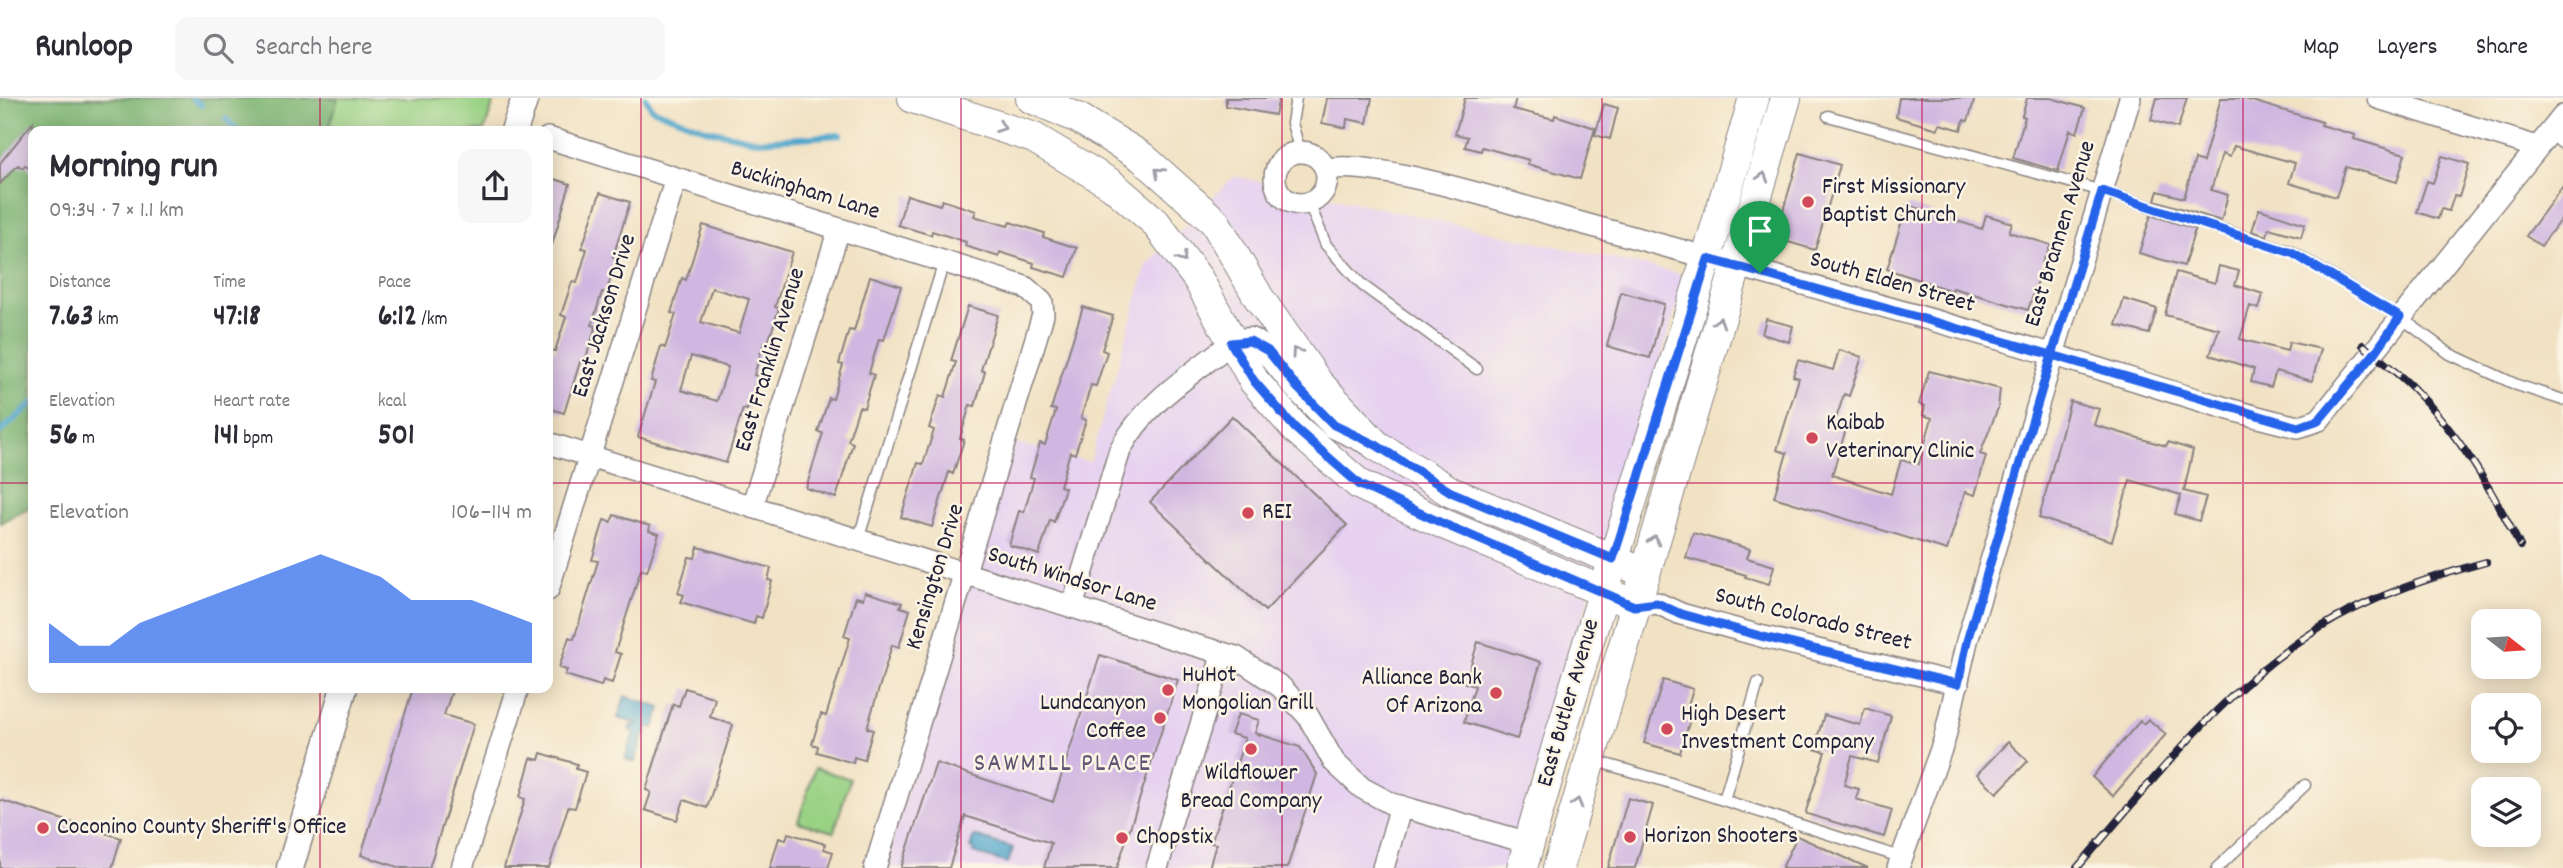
<!DOCTYPE html>
<meta charset="utf-8">
<style>
body{margin:0;font-family:Dekko,sans-serif;background:#f7f7f7;color:#2b2b33;height:100vh;display:flex;flex-direction:column;font-size:26px;white-space:nowrap}
*{box-sizing:border-box;margin:0}
p{font-size:23px;color:#7c7c81}
.icon{flex:none;width:38px;height:38px;fill:none;stroke:currentColor;stroke-width:2;stroke-linecap:round;stroke-linejoin:round}
.map{position:relative;flex:1;overflow:hidden}
.details{position:absolute;left:28px;top:28px;width:525px;height:567px;display:flex;flex-direction:column;background:#fff;border-radius:14px;box-shadow:0 4px 18px #0003}
.details>*{flex:none}
.needle{width:46px;rotate:107deg}
.controls{position:absolute;left:2471px;top:511px;display:grid;gap:14px}
.controls a{display:grid;place-items:center;width:70px;height:70px;border-radius:14px;background:#fff;box-shadow:0 4px 18px #0003;font-size:35px}
.pin{position:absolute;display:grid;place-items:center;width:60px;height:60px;color:#fff;margin:-72px -30px;border-radius:50% 50% 50% 0;rotate:-45deg;box-shadow:0 0 7px #0007}
.pin .icon{rotate:45deg}
.round{display:grid;place-items:center;flex:none;width:74px;height:74px;border-radius:14px;background:#f7f7f7}
.head{display:flex;align-items:center;justify-content:space-between;height:119px;padding:0 21px}
h1{font-size:38px;font-weight:700;line-height:52px}
.metrics{display:grid;grid-template-columns:repeat(3,1fr);gap:10px;height:119px;padding:7px 21px}
.metrics div{display:grid;align-content:center}
.metrics b{font-size:30px;font-weight:700}
.metrics small{font-size:19px;font-weight:400}
.metrics p{font-size:19px}
.chart{height:196px;padding:14px 21px}
.chart p{display:flex;justify-content:space-between}
.chart svg{width:100%;height:126px;margin-top:7px;fill:#2563eb;opacity:.7}
header{display:flex;align-items:center;gap:42px;box-sizing:border-box;height:98px;padding:0 35px;background:#fff;border-bottom:2px solid #e1e1e2}
header strong{font-size:33px}
nav{display:flex;gap:38px;margin-inline-start:auto;font-size:24px}
.search{width:490px;height:63px;background:#f7f7f7;display:flex;align-items:center;gap:18px;box-sizing:border-box;padding:0 24px;border-radius:14px;color:#7c7c81;font-size:26px}
.map>svg:first-child{display:block}
</style>
<header>
<strong>Runloop</strong>
<div class="search"><svg class="icon" aria-label="search" viewBox="0 0 24 24"><circle cx="10" cy="10" r="6"/><path d="M15 15l6 6"/></svg>Search here</div>
<nav><a>Map</a><a>Layers</a><a>Share</a></nav>
</header>
<div class="map">
<svg width="2563" height="770" viewBox="0 0 2563 770">
<rect width="100%" height="100%" fill="#fcf5e5"/>
<filter id="ink" filterUnits="userSpaceOnUse"><feTurbulence type="fractalNoise" baseFrequency=".0143" numOctaves="2"/><feDisplacementMap in="SourceGraphic" scale="14" xChannelSelector="R" yChannelSelector="G"/><feConvolveMatrix kernelMatrix="1 2 1 2 8 2 1 2 1" color-interpolation-filters="sRGB"/></filter>
<filter id="wash" filterUnits="userSpaceOnUse"><feTurbulence type="fractalNoise" baseFrequency=".00686" numOctaves="4" result="noise"/><feDisplacementMap in="SourceGraphic" scale="28" xChannelSelector="R" yChannelSelector="G"/><feGaussianBlur stdDeviation="1.57" result="paint"/><feColorMatrix in="noise" values="0 0 0 0 0 0 0 0 0 0 0 0 0 0 0 0 0 1.4 0 .05"/><feComposite in="paint" operator="in"/></filter>
<g filter="url(#wash)">
<rect width="100%" height="100%" fill="#f1e2c4"/>
<!-- built -->
<path fill="#e6d2f0" d="M1234,78L1686,177L1507,770H884L1011,344L1090,364L1147,166Z"/>
<!-- green -->
<path fill="#9ad285" stroke="#5e7a60" stroke-width="2" d="M84,0H495L484,33H119Z
M815,670L850,681L834,734L798,724Z"/>
<!-- forest -->
<path fill="#7bb472" stroke="#4e6b56" stroke-width="2" d="M0,0H338L328,33H33V408L0,425Z"/>
<!-- water -->
<path fill="#4fa6cc" stroke="#386484" stroke-width="2" d="M625,598L661,610L654,630L647,628V637H643L635,664L625,661L634,634L629,632L631,627L635,628L636,625L618,620Z
M974,738L1013,750L1008,765L973,755L974,751L970,750Z"/>
<g fill="none" stroke-linecap="round" stroke-linejoin="round">
<!-- stream -->
<path stroke="#4fa6cc" stroke-width="6" d="M193,0L201,7
M646,0L652,11L708,32L759,43L840,37
M226,21L238,33
M0,334L33,305"/>
</g>
<g id="blocks">
<!-- building -->
<path fill="#d0b7e1" fill-rule="evenodd" d="M1226,0H1279L1275,17L1226,8Z
M1327,0H1372L1367,25L1347,21L1346,30L1322,25Z
M1465,0H1516L1513,11L1554,21L1555,17L1595,30L1580,81L1527,66L1529,62L1482,49L1481,53L1465,49L1468,39L1455,36Z
M1899,0H1975L1968,23L1964,22L1961,32L1940,26L1938,31L1896,19Z
M2027,0H2051L2085,10L2077,35L2070,32L2058,73L2013,60L2025,19L2022,18Z
M2157,0H2187L2178,30L2151,22Z
M2221,0H2242L2322,24L2321,27L2355,37L2354,41L2405,56L2397,84L2346,69L2336,99L2289,85L2295,65L2234,48L2230,59L2222,56L2211,92L2228,97L2221,123L2155,102L2158,93L2184,100L2195,61L2203,64Z
M1604,6L1618,10L1610,41L1595,37Z
M33,24V74L25,67L23,70L18,67L0,86V65Z
M1800,55L1840,67L1815,152L1775,140Z
M2442,58L2469,66L2459,99L2454,98L2449,113L2441,111L2438,121L2417,114L2427,83L2433,85Z
M548,79L570,86L552,147L548,146Z
M2563,88V118L2541,148L2526,138Z
M600,95L630,104L613,159L617,161L606,195L602,194L592,227L596,228L585,263L581,261L564,315L548,310V260L550,252L555,253L566,219L561,217L572,184L577,185L587,151L582,150Z
M907,97L940,107L942,102L976,113L974,118L1008,128L1010,124L1044,135L1043,139L1077,150L1067,179L1033,169L1034,165L1000,154L999,159L965,148L966,144L932,133L931,137L898,127Z
M1907,107L1982,131L1986,117L2012,125L2009,134L2051,147L2042,165V171L2028,212L1953,190L1952,193L1887,171Z
M2259,111L2305,126L2301,139L2269,130L2267,138L2252,133Z
M2151,117L2195,131L2184,168L2139,155Z
M703,127L792,154L775,209L779,210L768,245L764,244L754,277L758,278L747,312L743,311L726,365L638,339L655,284L651,283L661,248L665,250L676,216L671,215L682,180L686,182ZM712,190L749,201L739,235L701,224ZM691,258L728,269L717,303L681,292Z
M2219,168L2239,173L2235,187L2263,196L2259,211L2250,208L2240,241L2287,253L2289,244L2321,251L2312,283L2276,273L2271,289L2251,284L2254,271L2210,257L2219,231L2165,217L2176,174L2215,185Z
M870,178L901,188L884,242L879,241L869,275L874,277L864,310L859,309L848,343L853,345L836,400L806,390L823,335L818,334L829,300L833,301L843,267L839,266L849,232L854,233Z
M1621,194L1664,206L1650,260L1607,248Z
M2124,201L2157,211L2149,236L2116,227Z
M968,208L998,217L981,272L985,274L975,308L970,307L960,340L964,342L953,376L949,374L932,429L901,419L918,365L923,366L934,332L929,330L940,297L945,299L956,264L951,263Z
M1083,209L1113,218L1102,252L1107,254L1096,288L1091,287L1081,320L1086,322L1075,356L1070,354L1060,388L1065,390L1054,424L1050,422L1039,457L1009,447L1019,413L1024,414L1034,380L1030,379L1040,345L1045,347L1056,312L1051,311Z
M1766,221L1793,228L1789,244L1762,236Z
M1839,252L1862,259L1849,298L1844,296L1835,324L1847,328L1832,377L1891,396L1901,362L1919,366L1932,320L1923,317L1925,308L1919,306L1929,273L2000,291L1998,310L1980,356L1986,358L1975,397L1965,394L1947,452L1774,399L1787,355L1777,352L1799,280L1793,278L1798,262L1833,272Z
M2070,303L2099,311L2094,327L2166,348L2168,344L2193,352L2184,393L2206,399L2199,423L2175,416L2181,397L2130,382L2112,443L2039,420Z
M1232,318L1347,427L1265,513L1150,404Z
M614,417L650,428L649,433L659,436L647,473L641,471L615,554L621,556L612,585L603,582L601,588L565,577L567,572L559,570L569,539L574,541L598,463L592,462L604,422L611,424Z
M1693,435L1750,451L1747,460L1774,468L1769,486L1745,479L1746,477L1686,460Z
M698,449L771,470L768,482L772,483L762,520L756,518L754,526L681,504L684,497L678,495L689,459L695,460Z
M865,494L902,505L900,509L910,512L899,549L892,547L867,630L873,632L864,662L854,659L853,665L817,654L818,648L812,646L821,616L826,618L850,540L844,538L856,499L863,501Z
M1478,544L1541,564L1517,641L1464,624L1475,588L1465,585Z
M1100,557L1178,582L1117,770H1044L1051,745L965,718L949,770H901L936,665L1053,704Z
M1663,582L1693,591L1685,616L1691,618L1680,655L1644,645Z
M413,590H453L444,617L474,626L429,770H401L361,757Z
M685,590L715,600L710,619L733,627L707,710L684,702L677,722L645,712L651,694L646,692L673,606L679,608Z
M1865,610L1891,618L1878,665L1852,658L1844,687L1859,691L1856,701L1892,712L1884,739L1807,716L1806,713L1825,654L1814,651L1824,617L1860,627Z
M1238,616L1259,622L1255,635L1300,649L1317,676L1287,770H1209L1216,746L1211,745L1245,640L1231,636Z
M2148,621L2166,636L2113,698L2092,679L2140,623L2143,626Z
M2008,644L2028,663L1997,695L1977,676Z
M541,655L577,666L576,671L586,674L575,710L568,709L549,770H504L525,701L520,699L531,660L539,662Z
M1628,700L1653,707L1635,770H1608Z
M0,702L121,740L112,770H0Z
M788,735L825,746L824,751L833,754L828,770H770L779,740L786,742Z
M1797,738L1868,770H1782Z"/>
</g>
</g>
<g filter="url(#ink)">
<use href="#blocks" fill-opacity="0" stroke="#8a8280" stroke-width="2"/>
<g fill="none" stroke-linecap="round" stroke-linejoin="round">
<!-- service casing -->
<g stroke="#8a8280" stroke-width="13">
<path id="service" d="M1296,0L1292,25L1300,54
M1828,18L2102,93L2292,154L2400,219L2450,256L2517,287L2563,302
M2549,35L2563,46
M1309,105L1326,147L1362,187L1477,271
M858,442L944,164
M1592,662L1661,682L1903,760
M1724,702L1758,585
M2217,770L2305,687"/>
</g>
<!-- minor casing -->
<g stroke="#8a8280" stroke-width="24">
<path id="minor" d="M2378,0L2537,49
M548,40L1025,189L1042,204L1043,217L875,770
M1275 80a26 26 0 1 1 52 0a26 26 0 1 1-52 0Z
M1326,72C1364,58 1528,110 1574,123C1734,167 1894,210 2054,257C2135,281 2215,310 2298,329L2319,322L2563,18
M548,345L1191,546L1236,559L1281,589L1308,618L1334,664L1362,690L1392,706L1529,745
M752,409L839,131
M548,492L676,80
M1635,507L1657,505L1681,516L1764,539L1958,586
M1072,509L1120,352C1144,305 1191,277 1231,245
M462,770L518,590
M1157,770L1223,555
M1383,770L1401,708
M1898,770L1944,643L1967,543L2130,0"/>
</g>
<!-- tertiary casing -->
<g stroke="#8a8280" stroke-width="29">
<path id="tertiary" d="M514,33L525,0
M1231,245L1250,243L1268,253L1296,288L1334,327L1372,345
M290,770L344,590"/>
</g>
<!-- secondary casing -->
<g stroke="#8a8280" stroke-width="32">
<path id="secondary" d="M913,0L1034,40L1111,86L1155,124L1198,181L1254,283L1295,330L1360,387L1446,427L1635,507
M1031,0L1078,20L1142,59L1215,124L1259,200L1318,285L1376,347L1451,394L1632,469
M1522,770C1594,512 1680,258 1754,0
M1558,770L1786,0"/>
</g>
<!-- service -->
<use href="#service" stroke="#fff" stroke-width="10"/>
<!-- minor -->
<use href="#minor" stroke="#fff" stroke-width="21"/>
<!-- tertiary -->
<use href="#tertiary" stroke="#fff" stroke-width="26"/>
<!-- secondary -->
<use href="#secondary" stroke="#fff" stroke-width="30"/>
<!-- rail casing -->
<g stroke="#22223b" stroke-width="8">
<path id="rail" d="M2363,247C2379,261 2397,274 2412,289C2460,337 2489,387 2520,448
M2077,770C2151,685 2222,591 2318,531C2369,499 2428,480 2486,464"/>
</g>
<!-- rail -->
<use href="#rail" stroke="#fcf5e5" stroke-width="5" stroke-dasharray="16" stroke-linecap="butt"/>
</g>
<!-- one-way arrows -->
<defs><path id="oneway-chevron" d="M-2-3.5L2.5 0L-2 3.5" fill="none" stroke-width="1.6" stroke-linecap="round" stroke-linejoin="round" transform="scale(1.75)"/></defs>
<g stroke="#9c9ca7">
<use href="#oneway-chevron" transform="translate(1001 29) rotate(20)"/>
<use href="#oneway-chevron" transform="translate(1159 74) rotate(-138)"/>
<use href="#oneway-chevron" transform="translate(1763 79) rotate(-73)"/>
<use href="#oneway-chevron" transform="translate(1182 160) rotate(54)"/>
<use href="#oneway-chevron" transform="translate(1719 224) rotate(-73)"/>
<use href="#oneway-chevron" transform="translate(1296 254) rotate(-125)"/>
<use href="#oneway-chevron" transform="translate(1654 442) rotate(-73)"/>
<use href="#oneway-chevron" transform="translate(1577 705) rotate(-74)"/>
</g>
</g>
<g fill="none" stroke-linecap="round" stroke-linejoin="round" filter="url(#ink)">
<!-- route casing -->
<g stroke="#fff" stroke-width="14">
<path id="route" d="M1760,175L1708,161L1613,461L1451,394L1376,347L1334,327L1296,288L1268,253L1250,243L1231,245L1254,283L1295,330L1360,387L1446,427L1634,508L1657,505L1681,516L1764,539L1958,586L1967,543L2052,257L2298,329L2319,322L2375,255L2400,219L2292,155L2102,93L2052,257L1760,175"/>
</g>
<!-- route -->
<use href="#route" stroke="#2563eb" stroke-width="9"/>
</g>
<!-- grid -->
<path fill="none" stroke="#c2185b" stroke-width="2" stroke-opacity="0.55" d="M320,0V33M641,0V770M961,0V770M1282,0V770M1602,0V770M1922,0V770M2243,0V770M0,385H33M548,385H2563M320,590V770"/>
<!-- markers -->
<g fill="#d1495b" stroke="#fcf5e5" stroke-width="2.5">
<circle cx="1808" cy="104" r="7"/>
<circle cx="1812" cy="340" r="7"/>
<circle cx="1248" cy="415" r="7"/>
<circle cx="1168" cy="592" r="7"/>
<circle cx="1496" cy="595" r="7"/>
<circle cx="1160" cy="620" r="7"/>
<circle cx="1667" cy="631" r="7"/>
<circle cx="1251" cy="651" r="7"/>
<circle cx="43" cy="730" r="7"/>
<circle cx="1630" cy="739" r="7"/>
<circle cx="1122" cy="740" r="7"/>
</g>
<g text-anchor="middle" dominant-baseline="central" stroke-width="5" stroke-linejoin="round" paint-order="stroke">
<!-- poi labels -->
<g font-size="24" fill="#22223b" stroke="#fcf5e5" text-anchor="start">
<text x="1822" y="90">First Missionary<tspan x="1822" dy="28">Baptist Church</tspan></text>
<text x="1826" y="326">Kaibab<tspan x="1826" dy="28">Veterinary Clinic</tspan></text>
<text x="1262" y="415">REI</text>
<text x="1182" y="578">HuHot<tspan x="1182" dy="28">Mongolian Grill</tspan></text>
<text x="1482" y="581" text-anchor="end">Alliance Bank<tspan x="1482" dy="28">Of Arizona</tspan></text>
<text x="1146" y="606" text-anchor="end">Lundcanyon<tspan x="1146" dy="28">Coffee</tspan></text>
<text x="1681" y="617">High Desert<tspan x="1681" dy="28">Investment Company</tspan></text>
<text x="1251" y="676" text-anchor="middle">Wildflower<tspan x="1251" dy="28">Bread Company</tspan></text>
<text x="57" y="730">Coconino County Sheriff's Office</text>
<text x="1644" y="739">Horizon Shooters</text>
<text x="1136" y="740">Chopstix</text>
</g>
<!-- street labels -->
<g font-size="24" fill="#22223b" stroke="#fcf5e5">
<text transform="translate(805 93) rotate(17)">Buckingham Lane</text>
<text transform="translate(2061 136) rotate(-73)">East Brannen Avenue</text>
<text transform="translate(1892 185) rotate(16)">South Elden Street</text>
<text transform="translate(605 218) rotate(-73)">East Jackson Drive</text>
<text transform="translate(771 262) rotate(-73)">East Franklin Avenue</text>
<text transform="translate(936 479) rotate(-73)">Kensington Drive</text>
<text transform="translate(1072 482) rotate(17)">South Windsor Lane</text>
<text transform="translate(1813 522) rotate(14)">South Colorado Street</text>
<text transform="translate(1569 605) rotate(-74)">East Butler Avenue</text>
</g>
<!-- neighbourhood labels -->
<g font-size="26" letter-spacing="2" fill="#5f5675" stroke="#fcf5e5">
<text x="1063" y="666">SAWMILL PLACE</text>
</g>
</g>
</svg>
<div class="controls">
<a><svg class="needle" viewBox="-14 -14 28 28"><path d="M0-13l5 13h-10z" fill="#e53935"/><path d="M0 13l5-13h-10z" fill="#7c7c81"/></svg></a>
<a><svg class="icon" aria-label="locate" viewBox="0 0 24 24"><circle cx="12" cy="12" r="6"/><path d="M12 2v4M12 18v4M2 12h4M18 12h4"/></svg></a>
<a><svg class="icon" aria-label="layers" viewBox="0 0 24 24"><path d="M12 4l9 5-9 5-9-5zM3 14l9 5 9-5"/></svg></a>
</div>
<div class="pin" style="left:1760px;top:175px;background:#1e9e55"><svg class="icon" aria-label="arrive" viewBox="0 0 24 24"><path d="M6 21V4h12l-3 4 3 4H6"/></svg></div>
<section class="details">
<div class="head"><div><h1>Morning run</h1><p>09:34 · 7 × 1.1 km</p></div><a class="round"><svg class="icon" aria-label="share" viewBox="0 0 24 24"><path d="M12 15V3M7 8l5-5 5 5M5 13v7h14v-7"/></svg></a></div>
<div class="metrics">
<div><p>Distance</p><b>7.63<small> km</small></b></div>
<div><p>Time</p><b>47:18</b></div>
<div><p>Pace</p><b>6:12<small> /km</small></b></div>
</div>
<div class="metrics">
<div><p>Elevation</p><b>56<small> m</small></b></div>
<div><p>Heart rate</p><b>141<small> bpm</small></b></div>
<div><p>kcal</p><b>501</b></div>
</div>
<div class="chart"><p><span>Elevation</span>106–114 m</p>
<svg viewBox="0 0 160 44" preserveAspectRatio="none"><path d="M0 44V30L10 38L20 38L30 30L40 26L50 22L60 18L70 14L80 10L90 6L100 10L110 14L120 22L130 22L140 22L150 26L160 30V44z"/></svg>
</div>
</section>
</div>
